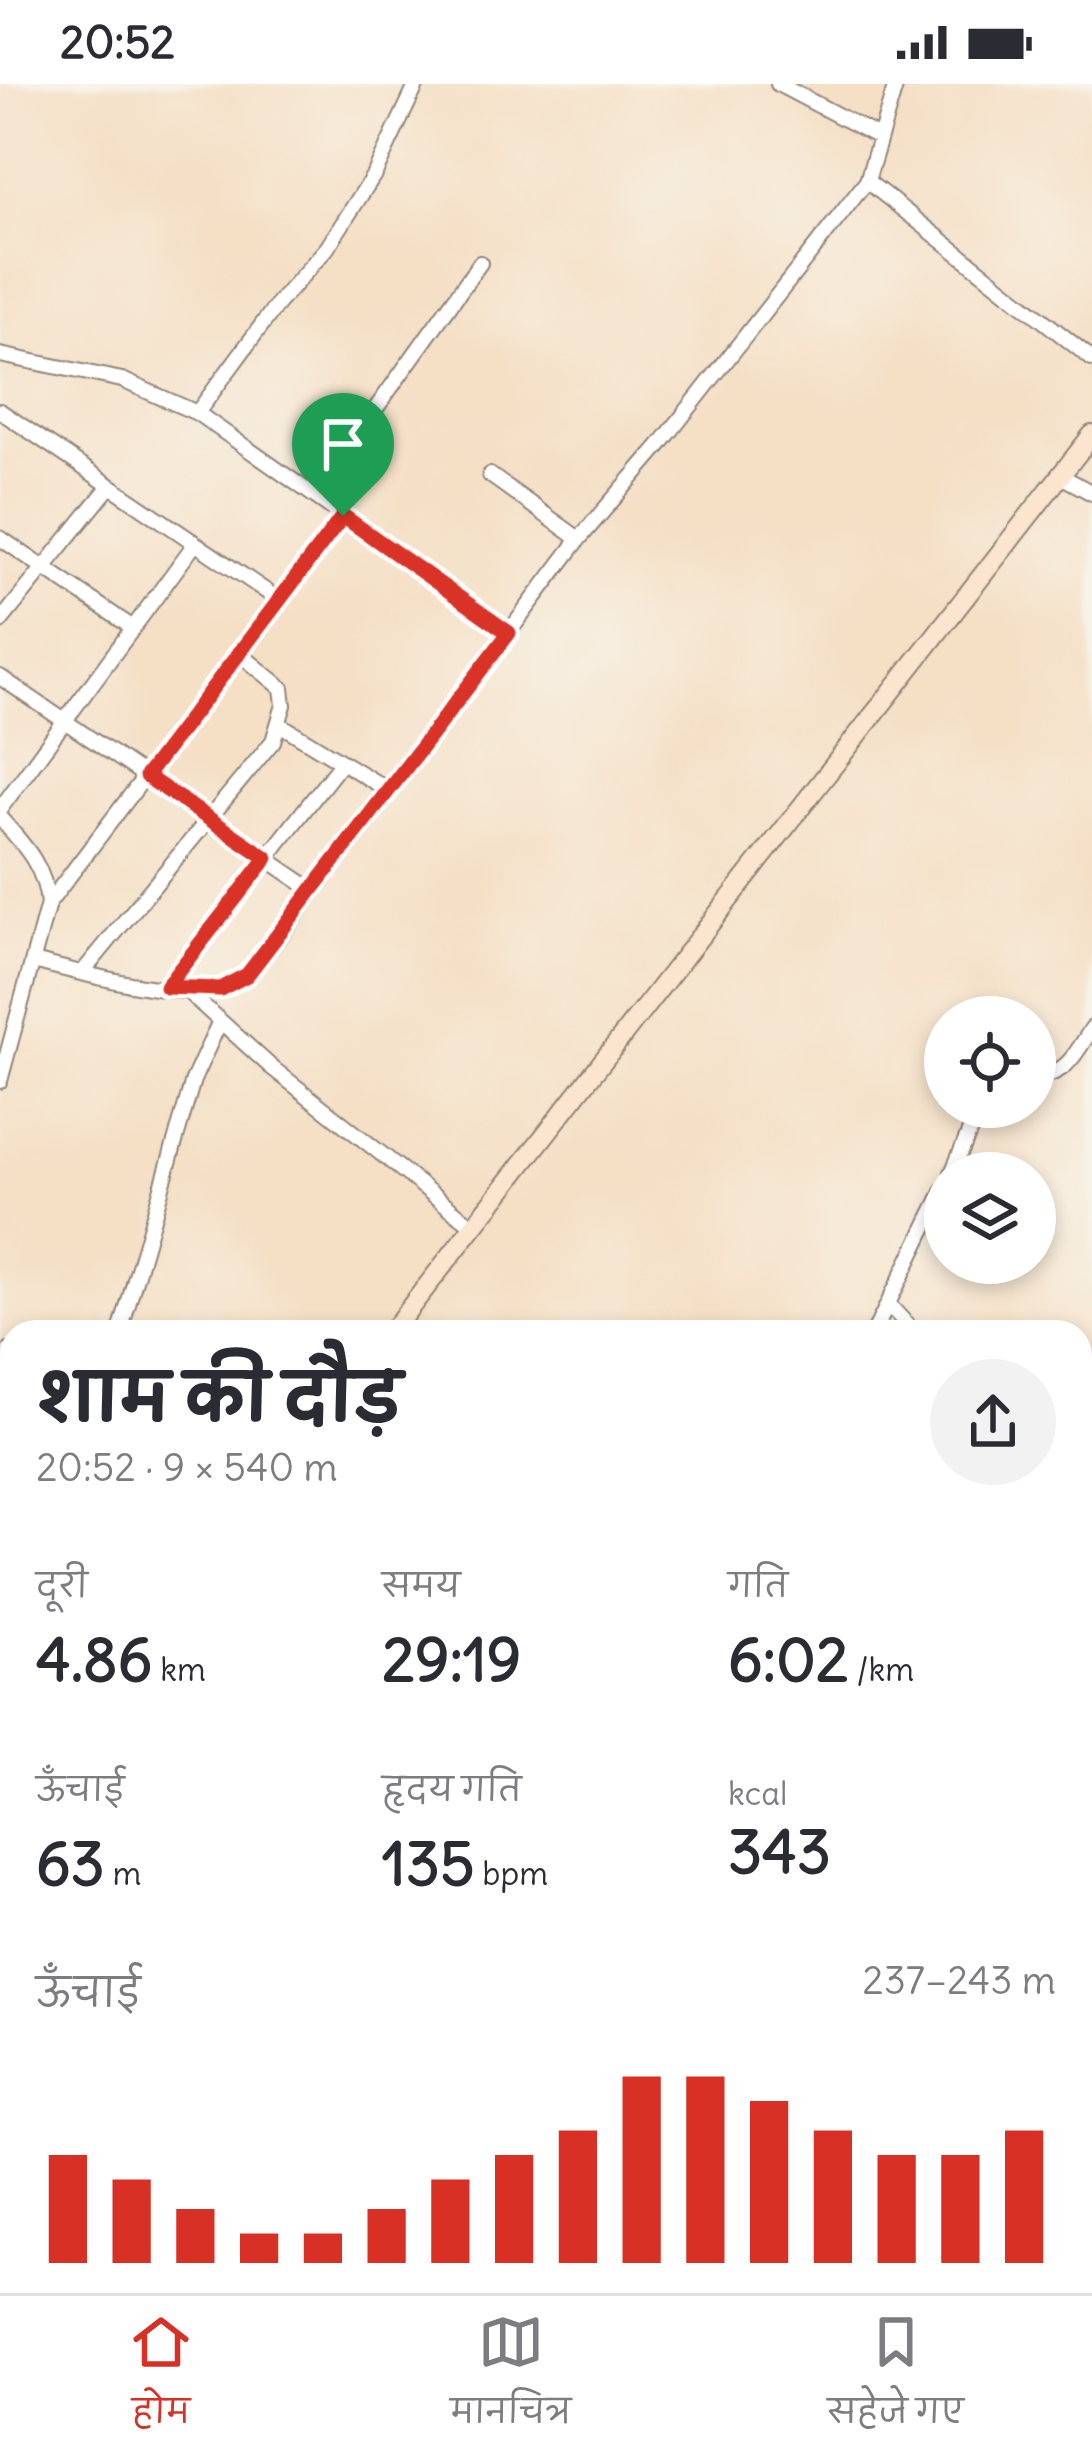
<!DOCTYPE html>
<html lang="hi">
<meta charset="utf-8">
<style>
body{margin:0;font-family:Delius,"Playpen Sans Deva",sans-serif;background:#f2f2f3;color:#2b2b33;height:100vh;display:flex;flex-direction:column;font-size:45px;white-space:nowrap}
*{box-sizing:border-box;margin:0}
p{font-size:39px;color:#7c7c81}
.icon{flex:none;width:66px;height:66px;fill:none;stroke:currentColor;stroke-width:2;stroke-linecap:round;stroke-linejoin:round}
.map{position:relative;flex:1;overflow:hidden}
.panel{position:absolute;left:0px;top:1236px;width:1092px;height:975px;display:flex;flex-direction:column;background:#fff;border-radius:36px 36px 0 0;box-shadow:0 6px 18px #0003}
.panel>*{flex:none}
.controls{position:absolute;left:924px;top:912px;display:grid;gap:24px}
.controls a{display:grid;place-items:center;width:132px;height:132px;border-radius:50%;background:#fff;box-shadow:0 6px 18px #0003;font-size:60px}
.pin{position:absolute;display:grid;place-items:center;width:102px;height:102px;color:#fff;margin:-123px -51px;border-radius:50% 50% 50% 0;rotate:-45deg;box-shadow:0 0 12px #0007}
.pin .icon{rotate:45deg}
.round{display:grid;place-items:center;flex:none;width:126px;height:126px;border-radius:63px;background:#f2f2f3}
.summary{display:flex;align-items:center;justify-content:space-between;height:204px;padding:0 36px}
h1{font-size:66px;font-weight:700;line-height:90px}
.figures{display:grid;grid-template-columns:repeat(3,1fr);gap:18px;height:204px;padding:12px 36px}
.figures div{display:grid;align-content:center}
.figures b{font-size:60px;font-weight:700}
.figures small{font-size:33px;font-weight:400}
.figures p{font-size:33px}
.chart{height:336px;padding:24px 36px}
.chart p{display:flex;justify-content:space-between}
.chart svg{width:100%;height:216px;margin-top:12px;stroke:#d93025;stroke-width:6}
.status{display:flex;justify-content:space-between;align-items:center;height:84px;padding:0 60px;background:#fff;direction:ltr}
.status svg{height:33px;fill:currentColor}
.tabs{display:flex;justify-content:space-around;align-items:center;height:168px;border-top:3px solid #e1e1e2;background:#fff;font-size:33px;color:#7c7c81}
.tabs a{display:grid;justify-items:center;gap:6px}
.tabs .selected{color:#d93025}
.map>svg:first-child{display:block}
</style>
<div class="status"><b>20:52</b><svg viewBox="0 0 49 12"><path d="M0 12V9h3v3zM5 12V6h3v6zM10 12V3h3v9zM15 12V0h3v12zM26 1h20v11H26zM47 4h2v5h-2z"/></svg></div>
<div class="map">
<svg width="1092" height="2209" viewBox="0 0 1092 2209">
<rect width="100%" height="100%" fill="#f7f3e8"/>
<filter id="ink" filterUnits="userSpaceOnUse"><feTurbulence type="fractalNoise" baseFrequency=".00833" numOctaves="2"/><feDisplacementMap in="SourceGraphic" scale="24" xChannelSelector="R" yChannelSelector="G"/><feConvolveMatrix kernelMatrix="1 2 1 2 8 2 1 2 1" color-interpolation-filters="sRGB"/></filter>
<filter id="wash" filterUnits="userSpaceOnUse"><feTurbulence type="fractalNoise" baseFrequency=".004" numOctaves="4" result="noise"/><feDisplacementMap in="SourceGraphic" scale="48" xChannelSelector="R" yChannelSelector="G"/><feGaussianBlur stdDeviation="2.7" result="paint"/><feColorMatrix in="noise" values="0 0 0 0 0 0 0 0 0 0 0 0 0 0 0 0 0 1.4 0 .05"/><feComposite in="paint" operator="in"/></filter>
<g filter="url(#wash)">
<rect width="100%" height="100%" fill="#f5dfc5"/>
<g id="blocks">
<!-- building -->
<path fill="#d89ab8" d="M357,2199H413L420,2209H365Z"/>
</g>
</g>
<g filter="url(#ink)">
<use href="#blocks" fill-opacity="0" stroke="#908578" stroke-width="3"/>
<g fill="none" stroke-linecap="round" stroke-linejoin="round">
<!-- lane casing -->
<g stroke="#908578" stroke-width="10">
<path id="lane" d="M1080,1996L1092,1998
M0,2108L12,2112
M1080,2151L1092,2153
M58,2209L61,2199
M165,2209L168,2199
M681,2209L683,2199"/>
</g>
<!-- street casing -->
<g stroke="#908578" stroke-width="18">
<path id="street" d="M778,0L879,53
M867,97L1092,275
M0,271L122,296L197,329L509,549
M0,327L279,516
M197,329L278,219L327,164L375,89L417,0
M490,391L579,455
M1061,392L1092,409
M314,411L480,179
M0,454L133,544
M0,538L109,403
M0,593L314,807
M281,641L388,706
M0,725L194,461
M0,734C24,761 45,782 48,820L0,997
M48,820L343,432
M33,877C77,888 181,917 222,904C248,895 263,873 279,854L579,455L660,361L867,97L896,0
M82,889L273,657L284,621L282,604L239,569
M166,903L342,678
M185,905L271,983L473,1142
M1035,993C1067,991 1076,969 1092,944
M952,1089L980,1023
M888,1220L914,1248
M120,1248L193,996L220,937
M874,1248L945,1104
M0,1292L9,1267
M1080,1361L1092,1367
M0,1391L12,1396
M1080,1525L1092,1528
M0,1646L12,1623
M0,1687L12,1694"/>
</g>
<!-- secondary casing -->
<g stroke="#908578" stroke-width="22">
<path id="secondary" d="M391,1248L1092,351
M1080,1813L1092,1771
M0,1865L12,1845
M1080,1897L1092,1855
M1006,2209L1007,2199
M1027,2209L1028,2199"/>
</g>
<!-- lane -->
<use href="#lane" stroke="#fff" stroke-width="6"/>
<!-- street -->
<use href="#street" stroke="#fff" stroke-width="14"/>
<!-- secondary -->
<use href="#secondary" stroke="#fce5cf" stroke-width="18"/>
</g>
</g>
<g fill="none" stroke-linecap="round" stroke-linejoin="round" filter="url(#ink)">
<!-- route casing -->
<g stroke="#fff" stroke-width="24">
<path id="route" d="M343,432L509,549L247,891L220,905L166,903L267,774L146,692Z"/>
</g>
<!-- route -->
<use href="#route" stroke="#d93025" stroke-width="15"/>
</g>
</svg>
<div class="controls">
<a><svg class="icon" aria-label="locate" viewBox="0 0 24 24"><circle cx="12" cy="12" r="6"/><path d="M12 2v4M12 18v4M2 12h4M18 12h4"/></svg></a>
<a><svg class="icon" aria-label="layers" viewBox="0 0 24 24"><path d="M12 4l9 5-9 5-9-5zM3 14l9 5 9-5"/></svg></a>
</div>
<div class="pin" style="left:343px;top:432px;background:#1e9e55"><svg class="icon" aria-label="arrive" viewBox="0 0 24 24"><path d="M6 21V4h12l-3 4 3 4H6"/></svg></div>
<section class="panel">
<div class="summary"><div><h1>शाम की दौड़</h1><p>20:52 · 9 × 540 m</p></div><a class="round"><svg class="icon" aria-label="share" viewBox="0 0 24 24"><path d="M12 15V3M7 8l5-5 5 5M5 13v7h14v-7"/></svg></a></div>
<div class="figures">
<div><p>दूरी</p><b>4.86<small> km</small></b></div>
<div><p>समय</p><b>29:19</b></div>
<div><p>गति</p><b>6:02<small> /km</small></b></div>
</div>
<div class="figures">
<div><p>ऊँचाई</p><b>63<small> m</small></b></div>
<div><p>हृदय गति</p><b>135<small> bpm</small></b></div>
<div><p>kcal</p><b>343</b></div>
</div>
<div class="chart"><p><span>ऊँचाई</span>237–243 m</p>
<svg viewBox="0 0 160 44" preserveAspectRatio="none"><path d="M5 44V22M15 44V27M25 44V33M35 44V38M45 44V38M55 44V33M65 44V27M75 44V22M85 44V17M95 44V6M105 44V6M115 44V11M125 44V17M135 44V22M145 44V22M155 44V17"/></svg>
</div>
</section>
</div>
<nav class="tabs">
<a class="selected"><svg class="icon" aria-label="home" viewBox="0 0 24 24"><path d="M3 11l9-7 9 7M6 9v11h12V9"/></svg>होम</a>
<a><svg class="icon" aria-label="map" viewBox="0 0 24 24"><path d="M3 6l6-2 6 2 6-2v14l-6 2-6-2-6 2zM9 4v14M15 6v14"/></svg>मानचित्र</a>
<a><svg class="icon" aria-label="saved" viewBox="0 0 24 24"><path d="M7 4h10v16l-5-4-5 4z"/></svg>सहेजे गए</a>
</nav>
